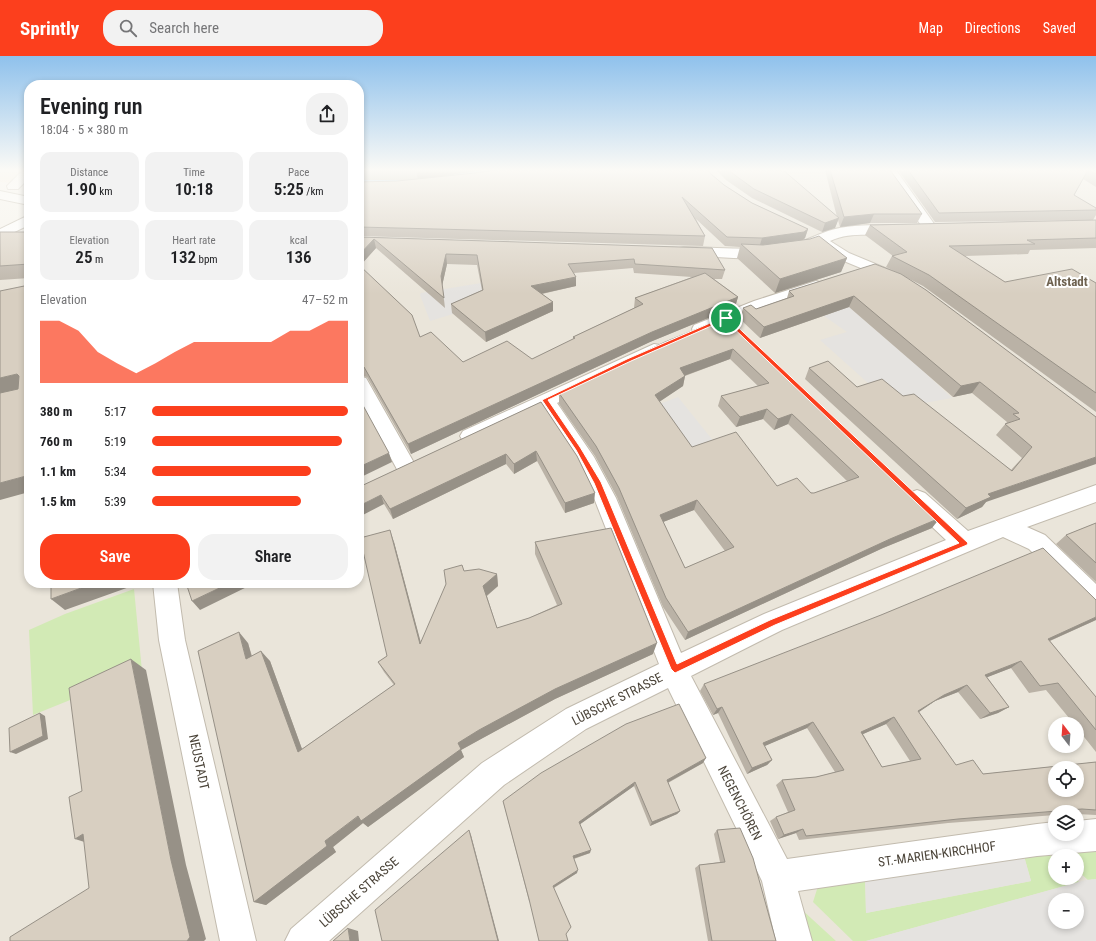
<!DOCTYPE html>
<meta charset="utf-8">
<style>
body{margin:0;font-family:"Roboto Condensed",sans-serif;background:#f2f2f2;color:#202124;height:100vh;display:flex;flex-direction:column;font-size:15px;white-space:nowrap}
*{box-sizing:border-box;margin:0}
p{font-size:13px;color:#757577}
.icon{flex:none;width:22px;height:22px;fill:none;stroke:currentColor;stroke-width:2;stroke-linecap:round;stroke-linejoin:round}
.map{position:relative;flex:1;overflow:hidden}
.sheet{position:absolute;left:24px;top:24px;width:340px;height:508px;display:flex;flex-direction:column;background:#fff;border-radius:16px;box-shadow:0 2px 6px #0003}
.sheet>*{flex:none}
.needle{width:26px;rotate:343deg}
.controls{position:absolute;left:1048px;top:661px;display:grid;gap:8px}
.controls a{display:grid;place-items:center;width:36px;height:36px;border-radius:50%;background:#fff;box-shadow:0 2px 6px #0003;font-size:20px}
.pin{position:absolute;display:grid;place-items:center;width:34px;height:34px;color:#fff;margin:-17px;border:2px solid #fff;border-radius:50%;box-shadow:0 1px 4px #0007}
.round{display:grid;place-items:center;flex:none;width:42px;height:42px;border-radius:16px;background:#f2f2f2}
.headline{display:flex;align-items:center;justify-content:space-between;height:68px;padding:0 16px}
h1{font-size:22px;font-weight:600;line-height:30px}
.metrics{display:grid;grid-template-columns:repeat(3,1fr);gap:6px;height:68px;padding:4px 16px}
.metrics div{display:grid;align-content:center;border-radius:10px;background:#f2f2f2;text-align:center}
.metrics b{font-size:17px;font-weight:600}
.metrics small{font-size:11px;font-weight:400}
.metrics p{font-size:11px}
.chart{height:112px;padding:8px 16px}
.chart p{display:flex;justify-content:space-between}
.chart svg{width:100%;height:72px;margin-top:4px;fill:#fc3f1d;opacity:.7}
.action{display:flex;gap:8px;margin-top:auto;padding:8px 16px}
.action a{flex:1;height:46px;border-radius:16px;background:#fc3f1d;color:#fff;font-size:16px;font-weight:600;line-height:46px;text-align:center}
.action a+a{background:#f2f2f2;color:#202124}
ul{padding:0 16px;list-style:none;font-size:13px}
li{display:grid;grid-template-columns:64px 48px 1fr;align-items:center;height:30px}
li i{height:10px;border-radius:5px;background:#fc3f1d}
header{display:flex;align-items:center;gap:24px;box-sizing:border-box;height:56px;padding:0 20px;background:#fc3f1d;color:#fff}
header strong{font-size:19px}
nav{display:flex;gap:22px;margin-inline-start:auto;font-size:14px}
.search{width:280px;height:36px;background:#f2f2f2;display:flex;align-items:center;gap:10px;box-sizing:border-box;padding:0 14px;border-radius:16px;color:#757577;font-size:15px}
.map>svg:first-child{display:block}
</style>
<header>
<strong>Sprintly</strong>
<div class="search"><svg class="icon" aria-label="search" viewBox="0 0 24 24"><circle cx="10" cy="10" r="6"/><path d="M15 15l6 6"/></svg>Search here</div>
<nav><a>Map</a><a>Directions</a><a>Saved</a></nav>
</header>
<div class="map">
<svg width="1096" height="885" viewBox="0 0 1096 885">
<rect width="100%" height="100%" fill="#f6f3ec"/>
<!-- residential -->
<path fill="#eae5da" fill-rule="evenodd" d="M359,114H1096V885H0V189L29,187V527H359ZM1055,668H1077V690H1055ZM1055,712H1077V734H1055ZM1055,756H1077V778H1055ZM1055,800H1077V822H1055ZM1055,844H1077V866H1055Z"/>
<!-- commercial -->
<path fill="#f7ead8" d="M0,114H29V128L0,126Z"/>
<!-- green -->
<path fill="#d2eab5" d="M134,533L142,615L33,659L29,574L65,558Z
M1096,787V823L1088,824L1077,814V800H1061L1053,793Z
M1022,793H1043L1055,804V822H1074L1079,826L866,885H853L813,846L819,827L865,818L866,857L1031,825Z
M800,852L836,885H800Z"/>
<!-- parking -->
<path fill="#e5e3e0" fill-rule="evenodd" d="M481,227L486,233L453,258L430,265L420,239L421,237Z
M848,250L920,312L952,342L896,352L820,284L847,276L824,260Z
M678,341L715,387L688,395L610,367Z
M1022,793L1031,825L866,857L865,818Z
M1096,823V885H866L1086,824ZM1055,844H1077V866H1055Z"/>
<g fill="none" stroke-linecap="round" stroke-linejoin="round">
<!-- canal -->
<path fill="#a9d4f2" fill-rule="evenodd" d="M453,114H487L485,117L480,118L420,126H359V118H405Z"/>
<!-- minor casing -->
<g stroke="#c2bbae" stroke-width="2">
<path id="minor" d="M23,114H29V122L18,133H8L7,130Z
M882,114H896L937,172L935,175H925L887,120Z
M0,135L29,141V149L0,143Z
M29,159V169L0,183V173Z
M898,169L903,170L905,173L903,176C879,182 853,174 830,185L849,197L902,219L905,222L902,225L897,227L839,203L819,190C779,209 727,201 684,199L679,198L677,195L679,192L684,191C716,191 750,195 782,191C799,188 812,181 828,175C849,168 876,169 898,169Z
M816,225L822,227L824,230L822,233L766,251L706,277L700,278L694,277L692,273L694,269L754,245Z
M654,288L660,289L663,293L660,297L557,347L594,401L616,442L681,597L764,558L946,484L909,449L906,443L909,437L917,434L925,437L968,475L1096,429V446L1027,471L1045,479L1096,528V555L1087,552L1029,493L1003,481L782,574L691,620L787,803L1037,768L1055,766V778H1077V765L1096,763V795L1037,800L798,835L812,885H776L762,825L668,632L586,673L504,729L329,885H285L291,873L482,707L566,653L659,608L594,442L578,409L542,354L477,385L470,387L463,385L460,380L463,375Z
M359,320L366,322L413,405L417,411L413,417L406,419L399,417L359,343Z
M153,527H177L185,584L256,885H220L159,584Z"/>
</g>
<!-- minor -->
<use href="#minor" fill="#fff" fill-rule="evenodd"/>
</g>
<!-- wall -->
<path fill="#bab2a6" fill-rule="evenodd" d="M359,114H482L424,123L711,118L724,129L752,147L808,173L805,182L802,184L847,202L841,216L775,237L737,202L740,191L725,190L696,163L705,180L703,190L359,180V126L397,125L415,124H359Z
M716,114H783L837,161L825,114H890L922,158L917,167H870L840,171L838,164L835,172L822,176L752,142L726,124Z
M898,114H1096V131L1083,123L1074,139L1096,152V159L1093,164L935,166Z
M1096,164V192L1030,194L1028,198L965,200L1005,226L1096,227V356L923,230L886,211L892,200H893L865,179L870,169Z
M0,176H29V222L0,224Z
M359,181L712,192L725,214L722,223H714L738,241L735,251L650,286L411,398L367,321L359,319ZM376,192L445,252L442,230L447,208L477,209L482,234L451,248L452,257L486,286L553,255V246L542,238L576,230L574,217L633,212L634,217L692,221L635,242L634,252L573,281V284L532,303L463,306L420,281L360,210Z
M875,208L1096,361L986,446L982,451L957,463L805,323L809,312L857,331L903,340L1011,414L1022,402L996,379L1007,366L972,337L953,341L849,251L760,282L740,263L743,252L756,253L787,242L789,235Z
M726,261L932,472L883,492L685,584L663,551L617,441L595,400L559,348V337ZM730,303L758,330L721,340L718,350L736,371L763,363L774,374L788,368L847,425L814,437L777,430L692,391L659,346L683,330L685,320ZM694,454L725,495L685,512L663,466Z
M541,346L594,447L565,457L537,405L514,418L506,408L393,463L384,448L359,431Z
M1096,467V526L1056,488L1066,479Z
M394,486L421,587L464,515L497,518L498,530L487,540L497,572L529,562L557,549L535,498V486L653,598L555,643L481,683L461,694L464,701L368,771L363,767L333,791L336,796L266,849L254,846L248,587L252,600L270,605L302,693L394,629L384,616L378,606L387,600Z
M1096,564L1050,585L1096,641V696L1077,672V668H1074L1046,634L1029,637L1011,612L987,621L1009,651L998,657L980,663L958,636L935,645L919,656L956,709L983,718L1096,706V759L1077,758V756H1055V759L948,767L799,784L796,777L778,783L770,765L776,761L788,756L776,729L782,724L816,721L835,716L807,672L764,690L772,704L767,709L747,718L718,657L713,659L700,635L704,628ZM886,668L910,705L882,711L863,678Z
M703,707L668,727L680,755L677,758L650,770L634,730L580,768L590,797L574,803L577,817L554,832L529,845L503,745Z
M717,774L776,885H708L695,812L699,809L720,806L714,778Z"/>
<!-- shaded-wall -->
<path fill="#979187" d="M420,114H482L418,124L416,115Z
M874,158L870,167L840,171L844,161Z
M839,162L835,172L822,176L825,167Z
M808,173L805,182L801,186L759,192L762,182Z
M374,183L376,192L359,211V199Z
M446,198L447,208L442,230L445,252L441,220Z
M847,202L841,216L775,237L780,223Z
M576,221V230L531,240V230Z
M854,240L849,251L760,282L764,271Z
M738,241L735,251L650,286L411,398L408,388L652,276Z
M553,246V255L486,286L485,276Z
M733,293L730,303L678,322L680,312Z
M17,318L29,332L0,339V322Z
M685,320L683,330L653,350L655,339Z
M980,326L972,337L953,341L961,330Z
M767,353L763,363L736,371L740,361Z
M792,358L788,368L774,374L778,363Z
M536,395L537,405L514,418V408Z
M389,397L392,406L359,422V411Z
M506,398V408L393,463L390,453Z
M1096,401V408L986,446L982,451L957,463L966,452L988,438Z
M26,420L29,436L0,444V427Z
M595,437L594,447L565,457V447Z
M381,439L384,448L359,461V450Z
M697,444L694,454L658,468L660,459Z
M940,462L932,472L883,492L685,584L688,576L890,483Z
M390,474L394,486L424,599L420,588Z
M497,518L498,530L485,541L483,530Z
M95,527H134L135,529L65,554L51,543Z
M230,527H255L200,554L192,545Z
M1096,561V564L1038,590L1048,583Z
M239,576L248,587L255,613L246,603Z
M657,587L653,598L555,643L481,683L461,694L464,701L368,771L363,767L333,791L336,796L266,849L254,846L325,785L458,687L479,674L555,633Z
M261,595L270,605L306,704L298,696Z
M131,603L146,614L186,809L206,883L204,885H187Z
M1021,605L1011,612L975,626L985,619Z
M967,629L958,636L935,645L910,662L918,655L944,639Z
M722,651L718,657L713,659L717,653Z
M1009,651L998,657L980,663L990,657Z
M40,657L45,660L48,683L16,698L10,696Z
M894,661L886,668L854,682L861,676Z
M813,666L807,672L758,693L763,687Z
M706,702L703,707L665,728L667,724Z
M772,704L767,709L747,718L752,712Z
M635,726L634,730L579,769V766Z
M680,755L677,758L650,770L652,766Z
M803,773L796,777L778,783L784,779Z
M469,774L471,779L499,885H498Z
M83,778L94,789L75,783Z
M591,794L590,797L572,803L573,800Z
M578,814L577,817L553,832V830Z
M348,872L358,875L359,885H350Z"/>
<!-- building -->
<path fill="#d8cfc1" stroke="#979187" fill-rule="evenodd" d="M359,114H420L416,115Z
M494,114H708L711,118L724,129L752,147L808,173L804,176L762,182L727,181L682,141L705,180L359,171V126L397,125L475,117Z
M728,114H783L839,162L825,167L754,133Z
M830,114H890L922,158H874L844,161Z
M908,114H1088L1074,139L1096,152V154L939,157Z
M1088,114H1096V118Z
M1096,164V182L1027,184L1035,188L949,190L1005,226L1072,213L1096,227V337L929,219L892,200L907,196L870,169Z
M0,176H29V208L0,210Z
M819,180L847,202L780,223L741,188L763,189L810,183Z
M359,181L712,192L725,214L635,208L634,203L568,208L576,221L531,230L553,246L485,276L451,248L483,234L477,199L446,198L441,220L444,242L374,183L359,199Z
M875,208L901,218L926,234L1096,361V401L988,438L991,441L966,452L809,312L828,305L857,331L882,323L903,340L914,338L1012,415L1032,391L1005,368L1020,363L1013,358L1019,357L980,326L961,330L854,240L764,271L743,252L751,249L756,253L794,240L789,235Z
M359,209L412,259L420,281L431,276L463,306L507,285L532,303L575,282L573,281L643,248L635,242L705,217L738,241L652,276L408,388L364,311L359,310Z
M29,229V476L26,477V420L0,427V337L18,333L19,320L17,318L0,322V235Z
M726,261L940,462L890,483L688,576L666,542L619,432L596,390L559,337L665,286ZM733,293L769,327L721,340L740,361L767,353L778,363L792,358L859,421L814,437H811L797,422L777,430L736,376L692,391L655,339L685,320L680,312ZM697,444L734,491L685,512L660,459Z
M359,342L389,397L359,411Z
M541,346L577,400L595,437L565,447L536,395L514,408L506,398L390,453L381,439L359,450V431Z
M1096,467V507L1066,479Z
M611,472L657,587L555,633L479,674L458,687L461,693L361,765L358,760L325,785L327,790L254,846L198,595L239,576L246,603L261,595L298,696L395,628L378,606L387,600L360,482L390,474L420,588L446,528L444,514L462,509L464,515L479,513L497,518L483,530L497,572L529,562L562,548L535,486Z
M1043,492L1096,544V561L1048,583L1096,641V674L1058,627L1040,630L1021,605L985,619L1009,651L990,657L967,629L944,639L918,655L956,709L973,704L983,718L1096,706V754L1082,753L958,763L806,780L803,773L784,779L776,761L795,754L782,724L816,721L844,714L813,666L763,687L772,704L752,712L722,651L717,653L704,628L881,559ZM894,661L921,703L882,711L861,676ZM1055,712H1077V734H1055Z
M51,527H95L51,543Z
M186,527H230L192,545Z
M131,603L171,804L190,881L187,885H10V881L89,832L83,778L75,783L69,741L82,735L69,632Z
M679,648L706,702L667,724L680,755L652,766L635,726L579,766L591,794L573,800L578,814L553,830L571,871L566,878L568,885H539L529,843L503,745L541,717L626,668Z
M40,657L43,680L10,696L9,672Z
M740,772L753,802L776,885H712L699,809L725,806L717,774Z
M469,774L498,885H382L375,854Z
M348,872L350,885H333Z"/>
<!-- sky -->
<linearGradient id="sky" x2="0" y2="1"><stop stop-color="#8fc1ec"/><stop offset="0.48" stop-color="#fbfaf6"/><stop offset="1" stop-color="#fbfaf6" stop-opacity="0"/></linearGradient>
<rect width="1096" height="238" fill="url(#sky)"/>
<!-- route -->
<path fill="#fc3f1d" stroke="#fff" fill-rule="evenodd" d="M724,261H727L968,487L967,489L775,569L675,617L671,613L594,427L576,394L542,344L627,303ZM725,264L959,487L770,564L677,608L601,426L580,391L548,344L631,305Z"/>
<g text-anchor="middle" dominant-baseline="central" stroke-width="4" stroke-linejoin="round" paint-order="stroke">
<!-- far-district labels -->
<g font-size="13" font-weight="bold" fill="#6e6250" stroke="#fff">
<text x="1067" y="225">Altstadt</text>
</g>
<!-- near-street labels -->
<g font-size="13" fill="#4b4439" stroke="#fff">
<text transform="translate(617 643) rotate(-27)">LÜBSCHE STRASSE</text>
<text transform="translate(199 706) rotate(78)">NEUSTADT</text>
<text transform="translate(740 747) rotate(63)">NEGENCHÖREN</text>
<text transform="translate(937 798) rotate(-8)">ST.-MARIEN-KIRCHHOF</text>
<text transform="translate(359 836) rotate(-41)">LÜBSCHE STRASSE</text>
</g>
</g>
</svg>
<div class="controls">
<a><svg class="needle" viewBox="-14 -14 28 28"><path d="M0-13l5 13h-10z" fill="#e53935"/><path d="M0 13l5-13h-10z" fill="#757577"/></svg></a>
<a><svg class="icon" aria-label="locate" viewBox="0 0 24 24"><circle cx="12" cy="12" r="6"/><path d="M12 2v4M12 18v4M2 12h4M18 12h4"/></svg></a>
<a><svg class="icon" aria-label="layers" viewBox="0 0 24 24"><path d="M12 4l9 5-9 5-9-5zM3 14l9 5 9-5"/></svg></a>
<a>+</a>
<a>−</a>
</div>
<div class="pin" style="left:726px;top:262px;background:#1e9e55"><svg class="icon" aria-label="arrive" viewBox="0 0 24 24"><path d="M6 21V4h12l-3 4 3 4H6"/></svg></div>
<section class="sheet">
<div class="headline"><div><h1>Evening run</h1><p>18:04 · 5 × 380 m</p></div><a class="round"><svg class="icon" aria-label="share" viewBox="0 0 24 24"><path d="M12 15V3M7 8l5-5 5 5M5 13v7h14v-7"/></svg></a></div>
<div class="metrics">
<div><p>Distance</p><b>1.90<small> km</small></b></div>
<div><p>Time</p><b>10:18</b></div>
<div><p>Pace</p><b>5:25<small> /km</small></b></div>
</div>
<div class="metrics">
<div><p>Elevation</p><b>25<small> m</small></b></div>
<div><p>Heart rate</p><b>132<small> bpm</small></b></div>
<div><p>kcal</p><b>136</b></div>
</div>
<div class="chart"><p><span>Elevation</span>47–52 m</p>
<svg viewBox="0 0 160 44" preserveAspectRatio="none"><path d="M0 44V6L10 6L20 12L30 25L40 32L50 38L60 32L70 25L80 19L90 19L100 19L110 19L120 19L130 12L140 12L150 6L160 6V44z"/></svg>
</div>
<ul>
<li><b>380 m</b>5:17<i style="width:100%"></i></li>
<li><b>760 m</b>5:19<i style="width:97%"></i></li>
<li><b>1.1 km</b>5:34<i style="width:81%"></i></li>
<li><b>1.5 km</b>5:39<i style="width:76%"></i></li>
</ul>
<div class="action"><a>Save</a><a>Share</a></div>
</section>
</div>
